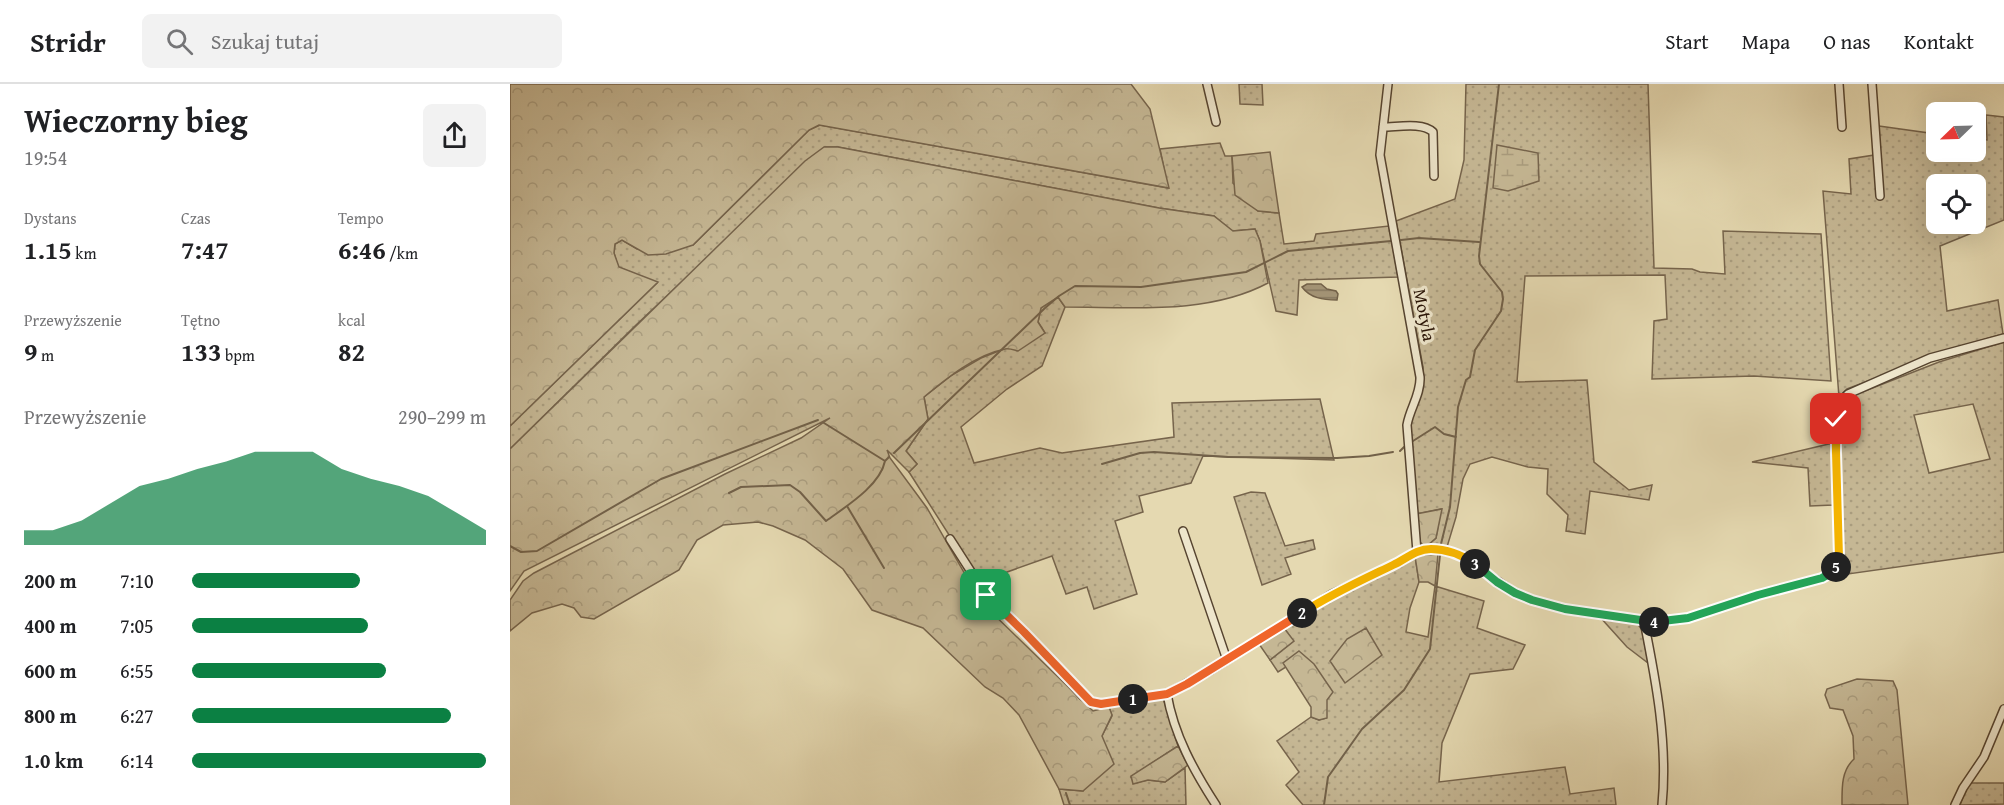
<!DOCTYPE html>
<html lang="pl">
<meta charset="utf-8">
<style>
body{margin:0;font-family:"Gentium Book Plus",serif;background:#f2f2f2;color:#202124;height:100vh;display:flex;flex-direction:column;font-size:22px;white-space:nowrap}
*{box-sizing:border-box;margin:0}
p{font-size:20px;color:#757577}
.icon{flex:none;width:33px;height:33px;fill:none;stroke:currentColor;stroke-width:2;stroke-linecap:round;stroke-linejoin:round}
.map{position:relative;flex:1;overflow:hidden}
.details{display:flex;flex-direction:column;background:#fff;width:510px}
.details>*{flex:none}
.needle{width:39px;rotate:247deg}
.fabs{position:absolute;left:1416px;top:18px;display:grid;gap:12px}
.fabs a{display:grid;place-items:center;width:60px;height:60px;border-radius:9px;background:#fff;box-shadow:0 6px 24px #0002;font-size:30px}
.pin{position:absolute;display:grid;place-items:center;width:51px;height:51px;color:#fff;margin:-26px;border-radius:12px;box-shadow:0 3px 9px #0006}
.km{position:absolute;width:30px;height:30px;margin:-15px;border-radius:50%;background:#222;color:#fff;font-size:16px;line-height:30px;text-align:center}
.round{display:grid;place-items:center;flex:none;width:63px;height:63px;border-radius:9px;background:#f2f2f2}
.head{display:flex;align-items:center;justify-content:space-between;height:102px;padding:0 24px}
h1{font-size:33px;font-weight:600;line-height:45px}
.metrics{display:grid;grid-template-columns:repeat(3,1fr);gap:9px;height:102px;padding:6px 24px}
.metrics div{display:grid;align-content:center}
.metrics b{font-size:26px;font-weight:600}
.metrics small{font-size:16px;font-weight:400}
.metrics p{font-size:16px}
.chart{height:168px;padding:12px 24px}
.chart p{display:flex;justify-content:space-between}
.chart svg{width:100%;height:108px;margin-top:6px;fill:#0b8043;opacity:.7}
ul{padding:0 24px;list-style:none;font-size:20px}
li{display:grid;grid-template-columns:96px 72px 1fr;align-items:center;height:45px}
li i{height:15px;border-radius:8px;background:#0b8043}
header{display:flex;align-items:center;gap:36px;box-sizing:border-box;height:84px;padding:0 30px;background:#fff;border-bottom:2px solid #e0e0e0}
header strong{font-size:28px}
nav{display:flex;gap:33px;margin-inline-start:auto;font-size:21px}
.search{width:420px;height:54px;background:#f2f2f2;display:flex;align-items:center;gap:15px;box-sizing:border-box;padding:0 21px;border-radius:9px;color:#757577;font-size:22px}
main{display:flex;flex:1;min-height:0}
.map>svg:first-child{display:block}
</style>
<header>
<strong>Stridr</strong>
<div class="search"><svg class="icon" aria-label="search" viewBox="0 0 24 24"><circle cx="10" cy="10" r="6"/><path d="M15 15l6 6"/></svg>Szukaj tutaj</div>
<nav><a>Start</a><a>Mapa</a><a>O nas</a><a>Kontakt</a></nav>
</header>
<main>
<section class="details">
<div class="head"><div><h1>Wieczorny bieg</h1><p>19:54</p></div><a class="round"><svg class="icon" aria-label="share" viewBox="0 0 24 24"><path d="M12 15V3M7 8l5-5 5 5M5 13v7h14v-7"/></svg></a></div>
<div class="metrics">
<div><p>Dystans</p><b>1.15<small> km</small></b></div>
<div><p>Czas</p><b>7:47</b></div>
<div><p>Tempo</p><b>6:46<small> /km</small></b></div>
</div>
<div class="metrics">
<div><p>Przewyższenie</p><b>9<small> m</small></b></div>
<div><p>Tętno</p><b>133<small> bpm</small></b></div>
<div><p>kcal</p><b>82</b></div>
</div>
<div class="chart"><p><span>Przewyższenie</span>290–299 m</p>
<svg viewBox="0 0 160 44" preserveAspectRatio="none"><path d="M0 44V38L10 38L20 34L30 27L40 20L50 17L60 13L70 10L80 6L90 6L100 6L110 13L120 17L130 20L140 24L150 31L160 38V44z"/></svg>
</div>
<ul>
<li><b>200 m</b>7:10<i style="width:57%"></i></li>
<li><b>400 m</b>7:05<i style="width:60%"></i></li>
<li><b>600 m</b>6:55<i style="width:66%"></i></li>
<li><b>800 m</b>6:27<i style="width:88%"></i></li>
<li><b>1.0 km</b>6:14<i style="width:100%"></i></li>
</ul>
</section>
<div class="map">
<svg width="1494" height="721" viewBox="0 0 1494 721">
<defs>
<pattern id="grass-dots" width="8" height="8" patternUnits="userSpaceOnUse" patternTransform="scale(1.5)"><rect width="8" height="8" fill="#c5b794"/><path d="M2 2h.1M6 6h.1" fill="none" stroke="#a99c7e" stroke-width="1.8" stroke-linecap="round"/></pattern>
<pattern id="forest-crowns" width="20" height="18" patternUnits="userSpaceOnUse" patternTransform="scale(1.5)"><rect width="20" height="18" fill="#c5b794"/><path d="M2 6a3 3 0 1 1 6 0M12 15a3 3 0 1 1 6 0" fill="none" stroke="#a99c7e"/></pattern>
<pattern id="wetland-marsh" width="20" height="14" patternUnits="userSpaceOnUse" patternTransform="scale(1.5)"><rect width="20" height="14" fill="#c5b794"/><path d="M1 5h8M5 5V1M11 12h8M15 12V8" fill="none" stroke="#a99c7e"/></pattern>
<pattern id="water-rules" width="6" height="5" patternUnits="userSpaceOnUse" patternTransform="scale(1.5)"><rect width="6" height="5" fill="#a49577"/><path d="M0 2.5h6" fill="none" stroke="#867860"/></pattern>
</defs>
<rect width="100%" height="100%" fill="#e5d9b1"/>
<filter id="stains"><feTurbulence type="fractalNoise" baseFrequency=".00333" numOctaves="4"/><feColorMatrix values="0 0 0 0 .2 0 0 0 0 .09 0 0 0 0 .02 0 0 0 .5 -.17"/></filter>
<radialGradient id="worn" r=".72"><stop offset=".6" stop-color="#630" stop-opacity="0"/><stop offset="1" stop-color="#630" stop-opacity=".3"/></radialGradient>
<!-- grass -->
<path fill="url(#grass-dots)" stroke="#76644c" stroke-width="1.5" fill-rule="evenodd" d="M729,0H752L753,21L730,20Z
M956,0H1138L1144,184L1182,185L1190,188L1215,190L1213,147L1311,150L1321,297L1244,292L1142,295L1144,237L1157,235L1155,191L1015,192L1007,298L1077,296L1084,378L1119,406L1142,401L1139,416L1080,407L1075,450L1056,447L1058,431L1037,410L1038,385L1018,383L982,373L960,380L953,395L946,433L937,463L918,461L926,454L931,425L906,430L900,347L902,330L913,302V283L886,137L945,115L954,76Z
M1476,31L1494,33V136L1430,162L1437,227L1488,216L1493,250L1413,273L1374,291L1337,305L1329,313L1313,107L1341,110L1339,75L1364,71L1362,43L1369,42L1426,50V68H1466V55L1477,56ZM1426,100H1466V140H1426Z
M310,41L658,104L650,65L710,59L715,72H722L723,99L748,127L769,129L774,160L804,157L806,150L879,142L888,193L789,196L787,231L766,227L750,157L745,145L722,147L704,132L649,124L328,63H315L126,241L0,365V342L147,199L108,183L104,169L105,160L112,156L127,165L183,161L299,46Z
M548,213L555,223L532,282L497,305L451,343L464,379L530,364L552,369L664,353L662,319L810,315L824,376L693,372L681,399L629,412L633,428L605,437L627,510L584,525L577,503L556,510L542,472L469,498L399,388L407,380L396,367L418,335L414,313L442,291L471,274L535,249L528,238L531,223Z
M1494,258V468L1331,491V327L1334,318L1342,312L1429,278ZM1463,320L1480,375L1419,389L1404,331Z
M1323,359V421L1300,422L1298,384L1242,378Z
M741,408L755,409L775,462L803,456L805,465L775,474L781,490L752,501L724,413Z
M905,472L909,498L900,524L896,548L918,553L925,502L974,517L967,544L1015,561L1003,585L960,590L932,659L929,698L1055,683L1060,710L1104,704L1106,721H793L776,701L789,688L767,657L801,633L809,636L816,634L774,579L776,583L768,588L760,576L783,557L774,544L831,509Z
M1090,533L1127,539L1132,546L1138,579L1117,563Z
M653,614L668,662L621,693L624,699L638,696L655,698L675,684L676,721H554L549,705L573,707L592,652L602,632L599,623Z
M1458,699H1494V720L1450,721Z"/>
<!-- forest -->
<path fill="url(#forest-crowns)" stroke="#76644c" stroke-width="1.5" d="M0,0H621L640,25L659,104L309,41L299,46L183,161L156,170L138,171L112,156L105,160L104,169L109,183L148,198L0,342Z
M314,63H328L649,124L704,132L723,147L745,145L750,157L758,199C698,231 622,223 555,223L548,213L531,224L528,238L535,249L508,267C504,266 499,264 495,265C465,271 437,294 414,313L418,335L396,367L407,380L399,388L377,366L380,374L417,424L471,518L583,627L599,623L602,631L592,652L604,680L573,707L549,705L509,631L493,614L475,603L413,544L362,526L333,485L295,456L263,442L248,438L213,441L187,456L169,486L84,535L71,533L64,524L52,520L22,529L0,547V516L13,497L24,489L215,390L291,354L320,334L14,487L0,507V365L295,77Z
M760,68L769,129L748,127L725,111L722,72Z
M932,425L926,454L918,461H913L907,455L906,430Z
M928,470L925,502L918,498H909L905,472Z
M774,544L784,557L760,576L749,560Z
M856,544L872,571L835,599L820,577L837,555Z
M789,567L804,580L823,608L817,616V634L809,636L801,633V623L773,579Z
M1347,595L1383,597L1387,606L1398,721H1332C1332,704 1331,687 1344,675L1343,652L1333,626L1320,624L1315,611L1317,605Z
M668,662L678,681L655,698L638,696L623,700L621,692Z"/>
<!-- wetland -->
<path fill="url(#wetland-marsh)" stroke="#76644c" stroke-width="1.5" d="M987,61L1028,69L1029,97L998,107L983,104Z"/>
<!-- water -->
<path fill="url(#water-rules)" stroke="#726149" stroke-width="1.5" d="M797,200H811L817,205L826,207L828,210L827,216C813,216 800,214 792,203Z"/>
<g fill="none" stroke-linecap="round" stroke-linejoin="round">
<!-- stream -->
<path stroke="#726149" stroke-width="2" d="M891,156L909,154L969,158
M314,339L375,377L379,373
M903,357L925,343L934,350L946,353
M890,367L894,363
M384,369L535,224L549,212L565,202L631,203L736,188L778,167L881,157
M592,380L630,369L644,368L718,373L827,374L859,372L883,368
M219,409L231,403L280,401L290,408L316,437C335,423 370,402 375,377
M337,422L374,484
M931,460L940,423L948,323L956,296L960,293L965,266L991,227L993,215L992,208L970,180L969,172L989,0
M0,462L11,468L27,467L151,395L308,336
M556,709L560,721
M814,721L818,693L852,645L894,606L920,565L930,471"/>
<!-- minor casing -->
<g stroke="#564430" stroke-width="10">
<path id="minor" d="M697,0L706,38
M878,0L870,71L910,293C911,310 900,324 897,341L907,468
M1329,0L1332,43
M1362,0L1370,112
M873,43C888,43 912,38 923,48L924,92
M673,447L717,576
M440,455L476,511L514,548L573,612L581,618L591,620L657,610L701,586L822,510L888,479L907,468L920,465L935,466L950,471L1005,509L1022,516L1055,525L1145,538L1178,534L1248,511L1312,494L1324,487L1329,473L1326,368L1327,329L1331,317L1338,310L1420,274L1494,254
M1134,537C1146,597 1158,660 1152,721
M657,610C664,651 684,687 706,721
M1445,721L1453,704L1474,673L1494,625"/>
</g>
<!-- minor -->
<use href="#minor" stroke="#eee6cc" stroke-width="7"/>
</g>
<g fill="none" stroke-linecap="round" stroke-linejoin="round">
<!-- split-1 casing -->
<g stroke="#fff" stroke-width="12">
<path id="split-1" d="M476,511L514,548L581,618L591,620L623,615"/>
</g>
<!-- split-2 casing -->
<g stroke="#fff" stroke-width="12">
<path id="split-2" d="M623,615L657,610L677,600L792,529"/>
</g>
<!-- split-3 casing -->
<g stroke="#fff" stroke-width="12">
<path id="split-3" d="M792,529C821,510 852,496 883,481C896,475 906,465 921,465C937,465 952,471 965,480"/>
</g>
<!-- split-4 casing -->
<g stroke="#fff" stroke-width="12">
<path id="split-4" d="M965,480L987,498L1005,509L1022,516L1055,525L1144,538"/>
</g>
<!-- split-5 casing -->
<g stroke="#fff" stroke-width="12">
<path id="split-5" d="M1144,538L1178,534L1248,511L1312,494L1324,487L1326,483"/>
</g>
<!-- split-6 casing -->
<g stroke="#fff" stroke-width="12">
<path id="split-6" d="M1326,483L1329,473L1326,368V335"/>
</g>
<!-- split-1 -->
<use href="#split-1" stroke="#f0652b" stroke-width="8"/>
<!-- split-2 -->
<use href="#split-2" stroke="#f0652b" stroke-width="8"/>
<!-- split-3 -->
<use href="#split-3" stroke="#f5b400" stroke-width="8"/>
<!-- split-4 -->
<use href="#split-4" stroke="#22a559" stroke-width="8"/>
<!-- split-5 -->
<use href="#split-5" stroke="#22a559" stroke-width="8"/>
<!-- split-6 -->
<use href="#split-6" stroke="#f5b400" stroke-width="8"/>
</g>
<g text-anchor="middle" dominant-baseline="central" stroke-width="6" stroke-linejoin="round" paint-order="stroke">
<!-- street labels -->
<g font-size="18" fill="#271205" stroke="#eee6cc">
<text transform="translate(915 231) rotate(79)">Motyla</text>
</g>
</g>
<rect width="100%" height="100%" filter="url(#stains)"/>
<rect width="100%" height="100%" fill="url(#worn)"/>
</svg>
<div class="fabs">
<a><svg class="needle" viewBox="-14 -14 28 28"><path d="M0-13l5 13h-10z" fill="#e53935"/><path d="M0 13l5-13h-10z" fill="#757577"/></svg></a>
<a><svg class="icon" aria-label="locate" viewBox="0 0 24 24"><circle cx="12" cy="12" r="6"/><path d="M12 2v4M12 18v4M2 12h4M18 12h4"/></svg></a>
</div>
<div class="pin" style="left:476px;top:511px;background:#1e9e55"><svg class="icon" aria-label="arrive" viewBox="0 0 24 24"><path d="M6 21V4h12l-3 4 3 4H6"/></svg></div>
<div class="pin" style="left:1326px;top:335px;background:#d93025"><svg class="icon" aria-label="check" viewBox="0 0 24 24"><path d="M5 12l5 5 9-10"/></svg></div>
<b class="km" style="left:623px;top:615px">1</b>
<b class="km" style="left:792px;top:529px">2</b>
<b class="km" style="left:965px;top:480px">3</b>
<b class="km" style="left:1144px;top:538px">4</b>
<b class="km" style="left:1326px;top:483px">5</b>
</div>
</main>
